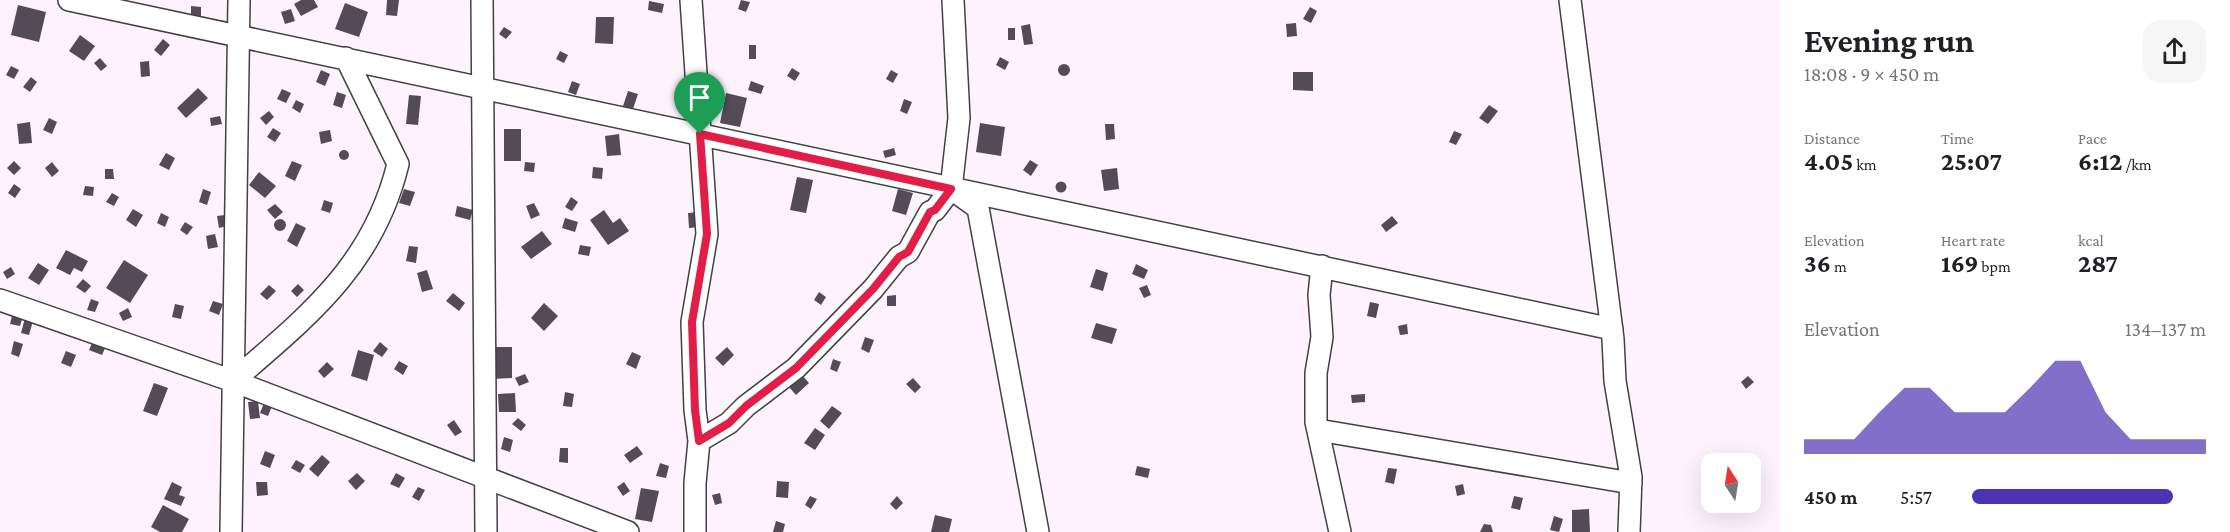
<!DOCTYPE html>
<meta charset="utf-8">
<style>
body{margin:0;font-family:"Crimson Pro",serif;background:#f6f6f6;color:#202124;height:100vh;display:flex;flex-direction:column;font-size:22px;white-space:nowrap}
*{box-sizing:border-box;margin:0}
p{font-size:20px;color:#757577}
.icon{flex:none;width:33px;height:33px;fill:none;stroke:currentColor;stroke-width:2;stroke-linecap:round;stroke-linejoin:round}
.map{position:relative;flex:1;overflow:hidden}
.sheet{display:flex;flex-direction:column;background:#fff;width:450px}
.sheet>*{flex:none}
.needle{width:39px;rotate:348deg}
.fabs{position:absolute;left:1701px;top:453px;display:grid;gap:12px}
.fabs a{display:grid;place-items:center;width:60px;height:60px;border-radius:12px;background:#fff;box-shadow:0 6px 24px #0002;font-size:30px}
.pin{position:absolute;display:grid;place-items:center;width:51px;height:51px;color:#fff;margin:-62px -26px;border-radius:50% 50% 50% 0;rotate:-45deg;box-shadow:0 0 6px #0007}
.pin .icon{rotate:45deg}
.round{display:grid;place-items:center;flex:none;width:63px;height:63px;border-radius:18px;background:#f6f6f6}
.headline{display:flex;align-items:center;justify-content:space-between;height:102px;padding:0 24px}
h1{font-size:33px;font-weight:700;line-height:45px}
.stats{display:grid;grid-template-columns:repeat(3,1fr);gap:9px;height:102px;padding:6px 24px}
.stats div{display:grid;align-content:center}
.stats b{font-size:26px;font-weight:700}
.stats small{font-size:16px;font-weight:400}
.stats p{font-size:16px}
.chart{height:168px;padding:12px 24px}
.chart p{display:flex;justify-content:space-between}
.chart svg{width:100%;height:108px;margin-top:6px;fill:#4c33b3;opacity:.7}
ul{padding:0 24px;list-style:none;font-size:20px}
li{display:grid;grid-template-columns:96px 72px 1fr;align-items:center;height:45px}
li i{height:15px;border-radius:8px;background:#4c33b3}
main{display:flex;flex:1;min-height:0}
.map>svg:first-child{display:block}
</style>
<main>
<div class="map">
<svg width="1780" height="532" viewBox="0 0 1780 532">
<rect width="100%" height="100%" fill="#fef2fd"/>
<!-- building -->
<path fill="#534c57" d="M301,0H314L318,7L301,16L294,4Z
M387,0H399L397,16L386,15Z
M741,0L750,2L746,12L738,9Z
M649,1L664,4L662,13L648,10Z
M345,3L368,12L359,37L335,29Z
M18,5L46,12L39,42L11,35Z
M191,6L201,7V17H191Z
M1310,7L1317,11L1311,23L1303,19Z
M291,9L295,21L285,24L281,12Z
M596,17H614L613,44L595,43Z
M1296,23L1297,36L1287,37L1286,24Z
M1030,24L1033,44L1024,45L1021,26Z
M504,27L512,32L506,39L499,34Z
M1008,28H1015V40H1008Z
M80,35L95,46L84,61L69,51Z
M163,39L170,45L161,56L154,50Z
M749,45H756V59H749Z
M560,51L568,55L564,63L556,59Z
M1000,57L1009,62L1005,70L996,65Z
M100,58L107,66L101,71L94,63Z
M149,61L150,76L141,77L140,62Z
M1058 70a6 6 0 1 1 12 0a6 6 0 1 1-12 0Z
M11,66L19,70L14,79L6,75Z
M792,68L800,73L795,81L787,76Z
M321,70L330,74L325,86L316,82Z
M891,70L898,74L893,83L886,79Z
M1293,72H1313V91L1293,90Z
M31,77L37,82L30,92L23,87Z
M572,81L580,84L576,95L568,92Z
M751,81L764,86L761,94L748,90Z
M198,88L208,98L186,118L177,108Z
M282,89L291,93L286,103L277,99Z
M628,91L638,94L633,109L623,106Z
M337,92L346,95L342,108L333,105Z
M726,93L747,98L740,127L720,123Z
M409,95L421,96L418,125L406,124Z
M904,99L912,102L907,114L900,111Z
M296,100L304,104L300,113L292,108Z
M1489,105L1498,111L1488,124L1479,118Z
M269,111L274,117L266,125L260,118Z
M220,116L222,124L211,126L210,118Z
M49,118L57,122L52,134L43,130Z
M30,122L32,143L19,144L17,124Z
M980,123L1005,127L1001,156L976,152Z
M1105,124H1114L1115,139L1106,140Z
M273,128L281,133L275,142L267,137Z
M504,129H521V161H504Z
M330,130L332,141L321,144L319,132Z
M1454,131L1462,134L1456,145L1449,142Z
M619,134L621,155L607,156L605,136Z
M894,148L896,155L885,158L883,151Z
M339 155a5 5 0 1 1 10 0a5 5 0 1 1-10 0Z
M166,153L175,158L169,170L159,165Z
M1030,160L1038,165L1031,176L1023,170Z
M14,161L21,168L14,175L7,168Z
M292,161L302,165L295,181L285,176Z
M52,162L59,171L52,177L45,168Z
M525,162L535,163L534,172L524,171Z
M593,167L603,168L602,179L592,178Z
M1117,168L1119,189L1104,191L1101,170Z
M105,169H113L114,179H105Z
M259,172L276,186L265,198L249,185Z
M797,177L813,180L806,213L790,210Z
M1055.5 187a5.5 5.5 0 1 1 11 0a5.5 5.5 0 1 1-11 0Z
M14,184L21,189L15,198L8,193Z
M85,186L94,187L93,196L83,195Z
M203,189L211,192L207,205L199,202Z
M404,189L415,192L410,206L399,203Z
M898,189L913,193L906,215L892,211Z
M112,193L119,197L114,206L106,202Z
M571,197L578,202L572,211L565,207Z
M324,200L333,203L330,213L321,210Z
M534,203L540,215L531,219L526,206Z
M275,204L283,212L275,219L267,210Z
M457,206L473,210L470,220L455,216Z
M133,209L143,215L136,227L126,220Z
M604,210L613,223L620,218L629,231L608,245L590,220Z
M698,212L700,227L689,228L688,213Z
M161,213L169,217L165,227L157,223Z
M225,215L227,226L219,228L217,216Z
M1392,216L1398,223L1386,232L1381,225Z
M565,218L578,222L575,232L562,228Z
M274 225a6 6 0 1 1 12 0a6 6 0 1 1-12 0Z
M185,222L193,227L187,235L180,230Z
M296,223L306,228L297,247L287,241Z
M542,231L552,244L531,259L521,247Z
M215,234L218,247L208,249L206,236Z
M580,245L591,247L589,256L578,254Z
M409,246L418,247L416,263L406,261Z
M66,250L88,261L82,272L74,268L70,275L56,268Z
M124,260L148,275L130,303L106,288Z
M38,263L49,270L39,285L28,278Z
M1136,264L1148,270L1144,279L1132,274Z
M11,267L15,274L7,279L3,272Z
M1096,269L1108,273L1103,291L1090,287Z
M427,270L433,289L422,292L417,273Z
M83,279L91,286L85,293L76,287Z
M298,284L304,290L297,297L291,291Z
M269,285L276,291L267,300L260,294Z
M1147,285L1151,295L1144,298L1139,288Z
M819,292L826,297L821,305L814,300Z
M453,293L465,303L459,311L446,301Z
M896,295V306H887V296Z
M91,299L99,302L95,312L87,310Z
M213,301L223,304L219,315L209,311Z
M1370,302L1379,304L1376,318L1367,316Z
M544,303L558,316L544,331L531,318Z
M175,304L184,306L181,319L172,317Z
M128,308L132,317L123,321L119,313Z
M12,316L22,319L20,326L10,324Z
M25,318L33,321L29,335L21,333Z
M1096,323L1117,329L1112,344L1091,338Z
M1407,324L1408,334L1400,335L1398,326Z
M865,337L874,340L869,353L861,349Z
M14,341L23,344L19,357L11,354Z
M93,341L106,346L102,355L89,350Z
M380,342L388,349L382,357L373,351Z
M493,347H512V378L493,379Z
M727,347L734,355L723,366L715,358Z
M358,350L374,355L367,381L351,376Z
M66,351L76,355L71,367L61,363Z
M632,352L641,356L636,369L626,364Z
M833,359L841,362L837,372L830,369Z
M399,361L408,366L403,375L394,369Z
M327,362L334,369L324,378L318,371Z
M525,374L529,382L519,386L515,378Z
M801,374L809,383L796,395L788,386Z
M1748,376L1754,382L1746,389L1741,382Z
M913,378L921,387L915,393L906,384Z
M154,383L168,388L157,416L143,411Z
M565,392L574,394L572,407L563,406Z
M515,393L516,412H499L498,394Z
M1365,394V402L1352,403L1351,395Z
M258,401L260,418L250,419L248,402Z
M264,403L272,406L268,416L260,413Z
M832,406L842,413L829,429L820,421Z
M518,418L526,425L521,431L512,424Z
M454,420L462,432L455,436L447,425Z
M815,428L825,435L815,450L804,443Z
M504,437L513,440L510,452L501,449Z
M637,446L643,454L630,463L624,455Z
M560,448H568V463L559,462Z
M265,451L275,455L270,468L260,464Z
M322,455L330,462L318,477L309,469Z
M296,460L305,465L300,473L291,468Z
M660,463L669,466L666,478L656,476Z
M1137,466L1150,469L1148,478L1135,475Z
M1388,468L1397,469L1394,484L1385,482Z
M357,473L365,481L356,490L348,481Z
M396,473L405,478L399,488L390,484Z
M777,481L789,482L788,498L776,497Z
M172,482L182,487L179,495L185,497L181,506L164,499Z
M256,482H267L268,495L257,496Z
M624,482L630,491L623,496L617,487Z
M1463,484L1465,494L1457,496L1455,486Z
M418,487L425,490L419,501L412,497Z
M641,488L659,491L652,522L635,519Z
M720,493L722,503L715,505L712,495Z
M810,496L817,499L811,509L805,505Z
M897,496L903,503L896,510L890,504Z
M1514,496L1523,498L1520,510L1511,508Z
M163,505L189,519L182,532H160L151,527Z
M1589,509L1590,532H1572V510Z
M935,515L952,519L949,532H931Z
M1554,516L1563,519L1559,532L1550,530Z
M776,521L785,524L783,532H773Z
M1484,524L1491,525L1493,532H1480Z"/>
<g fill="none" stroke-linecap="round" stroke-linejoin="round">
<!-- minor casing -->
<g stroke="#424242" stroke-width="24">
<path id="minor" d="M69,0L1612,329
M482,0L486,532
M691,0L707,234L692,322L695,410L699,441L695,483V532
M1570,0L1613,339L1615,381L1631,477L1629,532
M957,193L978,208L1038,532
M1322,266L1319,295L1322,337L1316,373V422L1340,532
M0,300L233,381L628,532
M233,381C308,316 373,266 398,164L346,58
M1318,430L1631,483
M699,441L729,423L746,406L796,368L873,289L899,257L908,252L930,212L935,210L951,189L959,118L953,0
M231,532L239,0"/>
</g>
<!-- minor -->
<use href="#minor" stroke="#fff" stroke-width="21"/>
</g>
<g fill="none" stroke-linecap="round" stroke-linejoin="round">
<!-- route casing -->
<g stroke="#fff" stroke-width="12">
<path id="route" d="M700,134L951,189L935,210L930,212L908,252L899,257L873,289L796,368L746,406L729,423L699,441L695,410L692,322L707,234Z"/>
</g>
<!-- route -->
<use href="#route" stroke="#e11d48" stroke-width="8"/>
</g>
</svg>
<div class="fabs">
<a><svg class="needle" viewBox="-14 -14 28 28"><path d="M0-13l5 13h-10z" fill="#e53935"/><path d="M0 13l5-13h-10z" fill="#757577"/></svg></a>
</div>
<div class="pin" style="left:700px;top:134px;background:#1e9e55"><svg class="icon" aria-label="arrive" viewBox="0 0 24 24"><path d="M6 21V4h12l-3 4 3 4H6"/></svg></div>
</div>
<section class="sheet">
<div class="headline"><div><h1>Evening run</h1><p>18:08 · 9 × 450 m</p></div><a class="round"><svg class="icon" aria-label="share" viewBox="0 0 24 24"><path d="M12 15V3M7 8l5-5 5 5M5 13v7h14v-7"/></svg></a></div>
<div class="stats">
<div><p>Distance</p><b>4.05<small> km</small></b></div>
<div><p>Time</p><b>25:07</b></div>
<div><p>Pace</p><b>6:12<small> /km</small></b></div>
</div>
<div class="stats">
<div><p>Elevation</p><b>36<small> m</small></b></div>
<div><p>Heart rate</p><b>169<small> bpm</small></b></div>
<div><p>kcal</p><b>287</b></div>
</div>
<div class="chart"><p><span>Elevation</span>134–137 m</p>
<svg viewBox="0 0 160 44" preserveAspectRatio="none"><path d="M0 44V38L10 38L20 38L30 27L40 17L50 17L60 27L70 27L80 27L90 17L100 6L110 6L120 27L130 38L140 38L150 38L160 38V44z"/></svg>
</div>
<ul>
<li><b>450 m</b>5:57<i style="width:86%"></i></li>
</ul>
</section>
</main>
